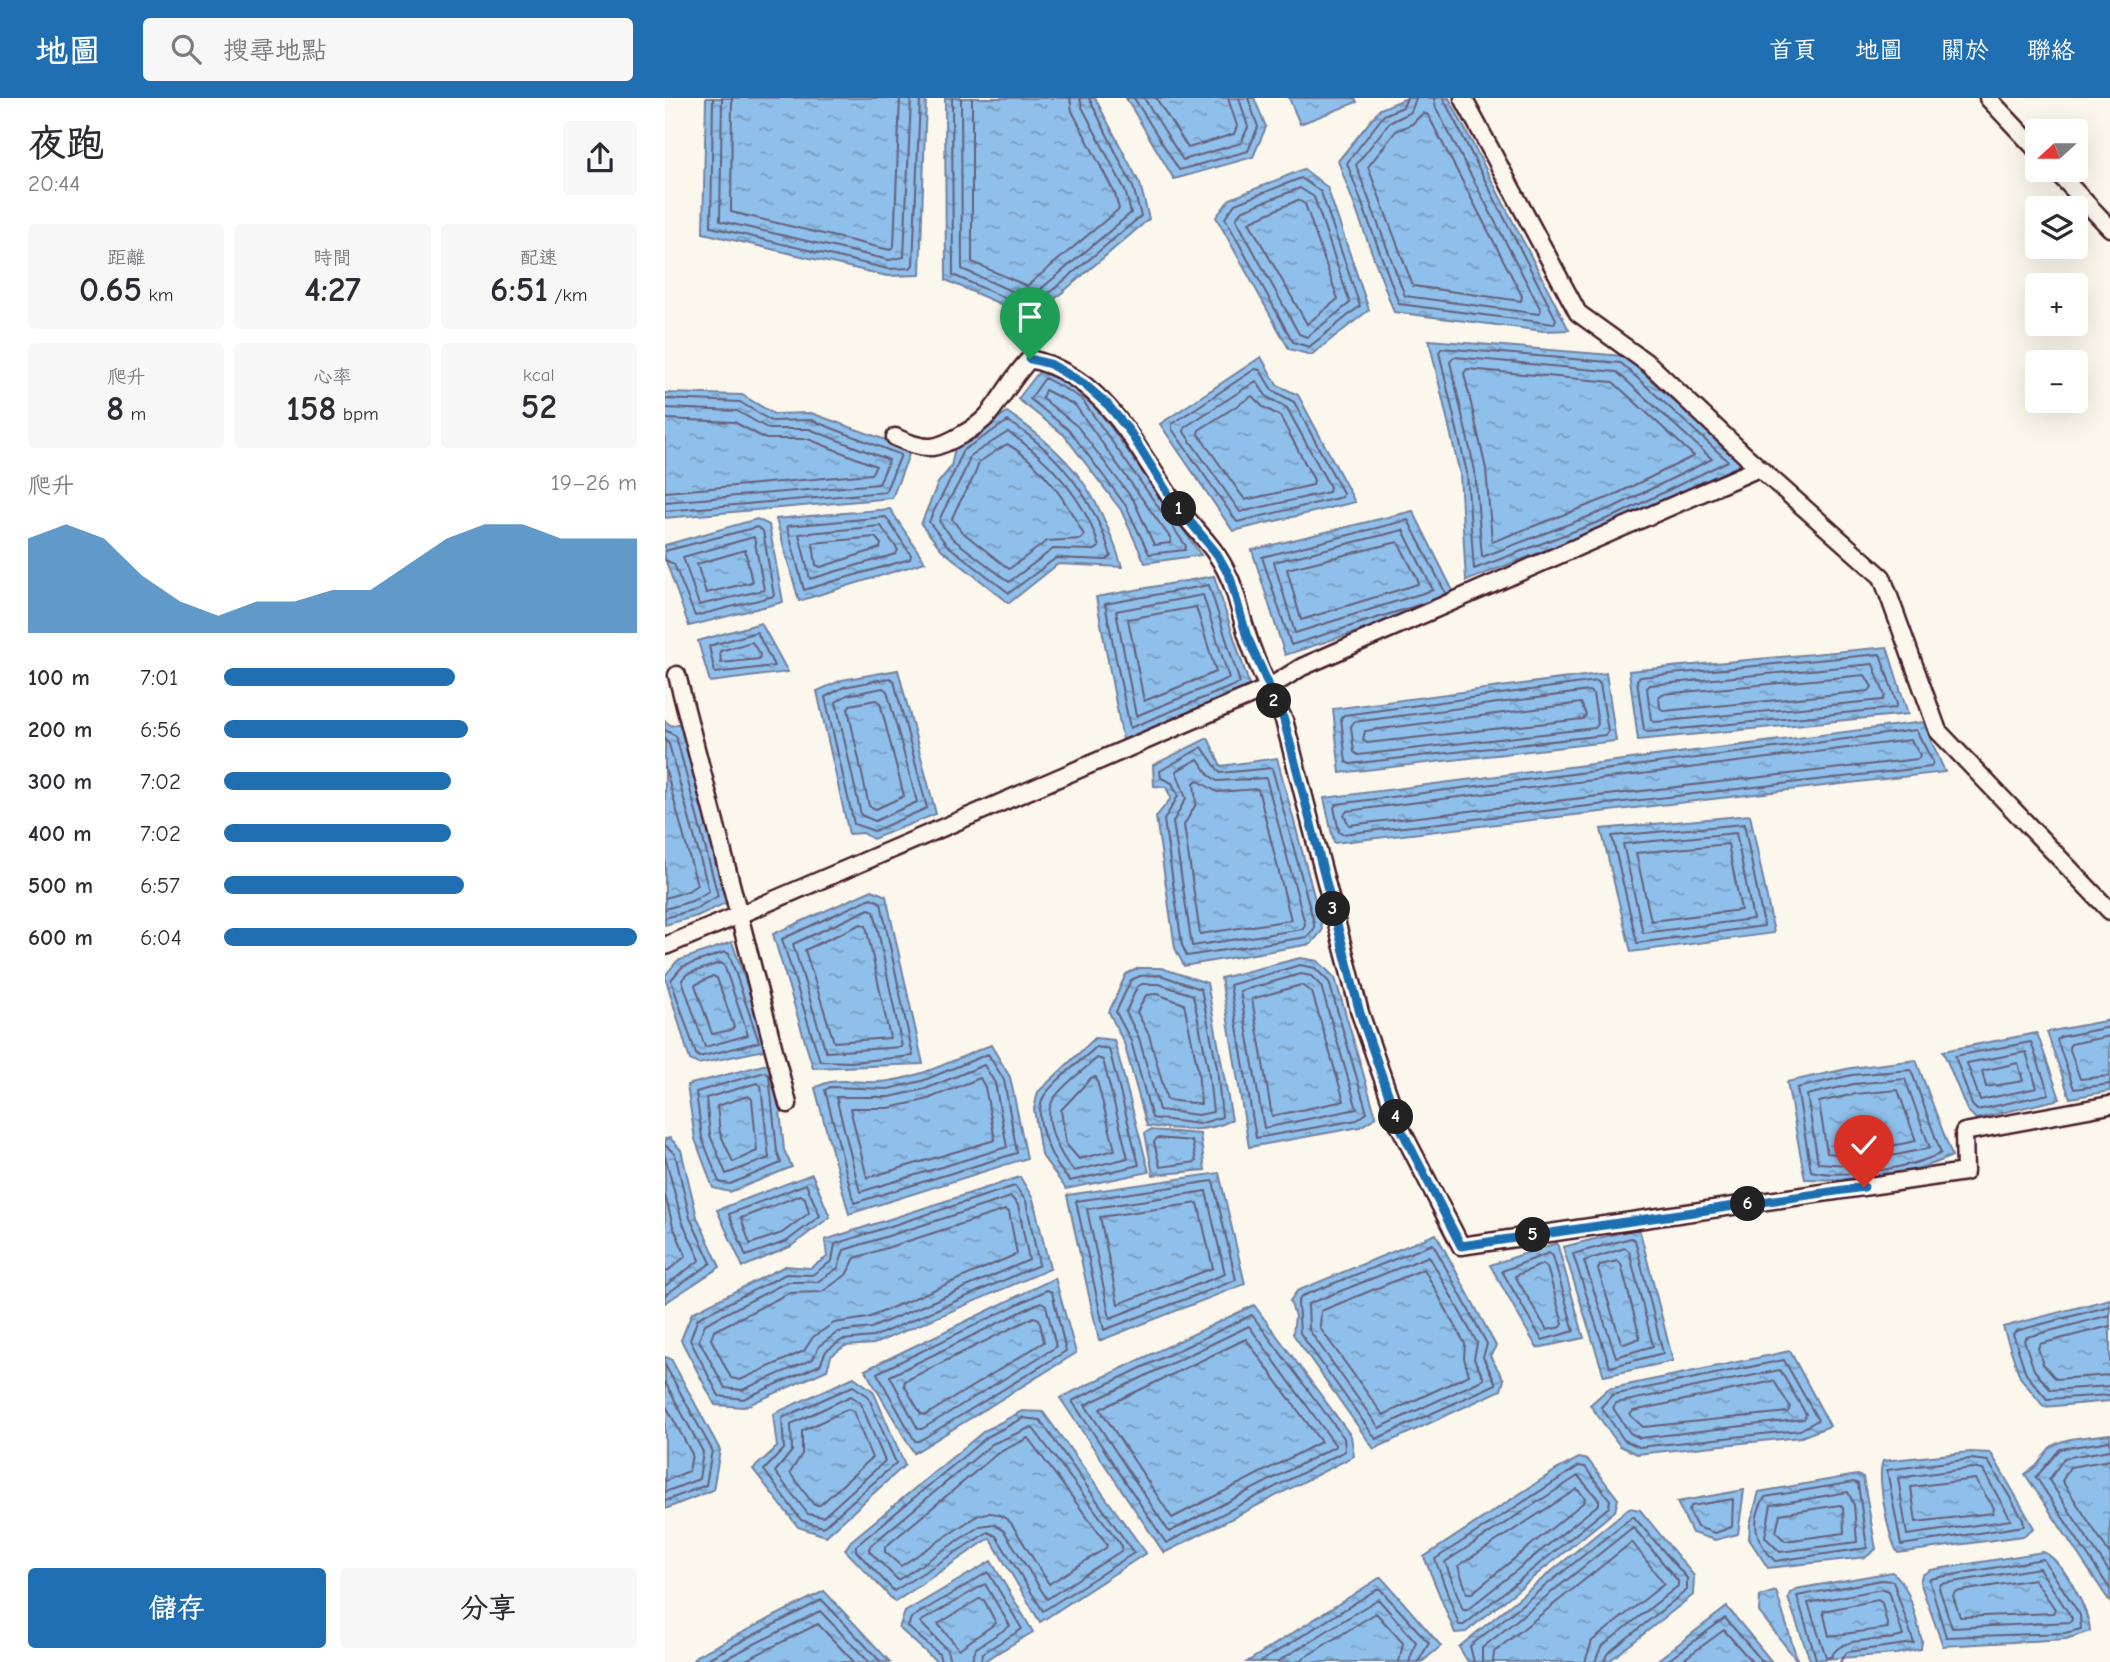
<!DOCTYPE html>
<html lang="zh-TW">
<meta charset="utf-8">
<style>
body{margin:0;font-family:"Comic Neue","LXGW WenKai TC",sans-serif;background:#f7f7f7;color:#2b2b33;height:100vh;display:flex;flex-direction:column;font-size:26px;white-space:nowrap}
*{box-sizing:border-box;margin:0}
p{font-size:23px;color:#7c7c81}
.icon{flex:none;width:38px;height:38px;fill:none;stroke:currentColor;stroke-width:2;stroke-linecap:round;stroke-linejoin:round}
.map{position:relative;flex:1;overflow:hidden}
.side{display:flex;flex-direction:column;background:#fff;width:665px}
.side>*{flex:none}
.needle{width:46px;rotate:249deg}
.controls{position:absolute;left:1360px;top:21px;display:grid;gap:14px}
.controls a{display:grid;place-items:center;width:63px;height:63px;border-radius:7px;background:#fff;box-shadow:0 7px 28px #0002;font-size:35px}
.pin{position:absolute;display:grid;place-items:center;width:60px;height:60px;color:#fff;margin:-72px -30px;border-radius:50% 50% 50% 0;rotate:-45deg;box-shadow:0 0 7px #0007}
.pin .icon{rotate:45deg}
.km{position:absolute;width:35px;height:35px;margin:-18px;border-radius:50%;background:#222;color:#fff;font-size:19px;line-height:35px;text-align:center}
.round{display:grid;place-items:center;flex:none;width:74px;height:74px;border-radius:7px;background:#f7f7f7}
.head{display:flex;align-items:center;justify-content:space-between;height:119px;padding:0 28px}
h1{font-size:38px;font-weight:600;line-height:52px}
.stats{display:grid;grid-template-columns:repeat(3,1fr);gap:10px;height:119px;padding:7px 28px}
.stats div{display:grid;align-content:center;border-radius:7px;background:#f7f7f7;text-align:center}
.stats b{font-size:35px;font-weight:600}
.stats small{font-size:19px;font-weight:400}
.stats p{font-size:19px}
.chart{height:196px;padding:14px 28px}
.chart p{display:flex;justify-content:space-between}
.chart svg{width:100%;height:126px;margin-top:7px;fill:#1f6fb2;opacity:.7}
.cta{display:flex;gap:14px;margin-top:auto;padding:14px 28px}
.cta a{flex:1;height:80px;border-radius:7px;background:#1f6fb2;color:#fff;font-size:28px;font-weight:600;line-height:80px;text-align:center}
.cta a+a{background:#f7f7f7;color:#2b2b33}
ul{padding:0 28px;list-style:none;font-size:23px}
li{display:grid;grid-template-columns:112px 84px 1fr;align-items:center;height:52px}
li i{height:18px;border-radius:9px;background:#1f6fb2}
header{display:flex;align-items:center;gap:42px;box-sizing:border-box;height:98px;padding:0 35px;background:#1f6fb2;color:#fff}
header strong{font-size:33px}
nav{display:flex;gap:38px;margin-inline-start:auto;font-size:24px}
.search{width:490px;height:63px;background:#f7f7f7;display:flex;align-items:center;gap:18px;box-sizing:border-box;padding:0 24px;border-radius:7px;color:#7c7c81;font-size:26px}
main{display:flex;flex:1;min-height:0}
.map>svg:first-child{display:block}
</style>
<header>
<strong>地圖</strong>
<div class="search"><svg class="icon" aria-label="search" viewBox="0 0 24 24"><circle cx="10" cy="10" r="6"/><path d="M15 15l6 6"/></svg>搜尋地點</div>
<nav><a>首頁</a><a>地圖</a><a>關於</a><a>聯絡</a></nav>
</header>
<main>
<section class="side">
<div class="head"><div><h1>夜跑</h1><p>20:44</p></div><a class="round"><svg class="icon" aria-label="share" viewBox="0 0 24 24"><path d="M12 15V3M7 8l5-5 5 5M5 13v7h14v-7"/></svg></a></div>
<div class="stats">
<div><p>距離</p><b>0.65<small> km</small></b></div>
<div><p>時間</p><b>4:27</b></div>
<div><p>配速</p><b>6:51<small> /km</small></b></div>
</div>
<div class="stats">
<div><p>爬升</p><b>8<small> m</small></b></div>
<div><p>心率</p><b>158<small> bpm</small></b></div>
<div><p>kcal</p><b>52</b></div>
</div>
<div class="chart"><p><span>爬升</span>19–26 m</p>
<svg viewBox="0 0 160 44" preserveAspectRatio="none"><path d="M0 44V11L10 6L20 11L30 24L40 33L50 38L60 33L70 33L80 29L90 29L100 20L110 11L120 6L130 6L140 11L150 11L160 11V44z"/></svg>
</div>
<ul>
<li><b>100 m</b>7:01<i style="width:56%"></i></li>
<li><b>200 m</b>6:56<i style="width:59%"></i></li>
<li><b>300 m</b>7:02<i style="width:55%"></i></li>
<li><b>400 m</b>7:02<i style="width:55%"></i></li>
<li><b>500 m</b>6:57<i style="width:58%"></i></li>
<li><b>600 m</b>6:04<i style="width:100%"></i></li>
</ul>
<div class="cta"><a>儲存</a><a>分享</a></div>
</section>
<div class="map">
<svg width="1445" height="1564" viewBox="0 0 1445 1564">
<defs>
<pattern id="water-ripples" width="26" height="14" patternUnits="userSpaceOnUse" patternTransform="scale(1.75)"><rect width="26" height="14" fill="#8fc0eb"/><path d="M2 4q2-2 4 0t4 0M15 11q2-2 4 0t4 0" fill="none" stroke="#779bbf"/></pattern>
</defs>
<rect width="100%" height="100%" fill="#fbf7ec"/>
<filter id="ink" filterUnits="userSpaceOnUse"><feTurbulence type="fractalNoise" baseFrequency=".0143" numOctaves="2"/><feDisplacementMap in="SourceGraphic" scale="14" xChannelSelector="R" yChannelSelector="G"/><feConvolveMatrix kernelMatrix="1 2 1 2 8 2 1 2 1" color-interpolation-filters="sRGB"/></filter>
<g filter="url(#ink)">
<!-- water -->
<path fill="url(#water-ripples)" stroke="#73809e" stroke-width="2" d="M41,0H261L255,177L222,178L38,135Z
M280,0H430L475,86L484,121L367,220L281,182Z
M461,0H589L601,29L588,59L509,81Z
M624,0H690L692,4L635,26Z
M742,0H784L904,232L879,233L729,214L673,63L715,11Z
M639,71L662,89L704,212L646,257L624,251L551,119L565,101Z
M764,242L959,258L1079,365L955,423L801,483L795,376Z
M596,259L612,287L633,297L690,404L568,433L495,326Z
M377,270L421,294L536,457L480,465L456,412L399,337L353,301Z
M0,295L77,297L109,316L146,315L246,351L227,400L0,420Z
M342,314C407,358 434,395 457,469L393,466L344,505L277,452L256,426L273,385L286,369L290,349Z
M225,411L260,464L134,503L111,421Z
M748,413L792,501L620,557L587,452Z
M92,421L104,427L118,504L24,528L0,460V447Z
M549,478L585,589L458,642L431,499Z
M96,525L123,574L45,584L33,543Z
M1222,549L1243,616L973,642L964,573Z
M233,572L271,716L208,741L198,735L184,736L152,593L177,582Z
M941,575L951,643L675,675L668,611Z
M0,623L7,628L15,625L59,785L61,805L32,818L0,827Z
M1258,624L1280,674L669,745L659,700Z
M543,640L556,668L612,660L656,824L657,833L646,846L519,868L510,850L491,719L506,700L501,689L489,688L488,667Z
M1085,717L1109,835L966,854L936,731Z
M207,792L221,798L258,966L148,970L108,836Z
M67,844L104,951L33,966L25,962L0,878L12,863Z
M635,860L653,863L670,880L711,1019L695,1029L584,1049L556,880Z
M474,870H496L542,885L567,1022C539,1036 513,1031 482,1028L459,945L444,914L461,876Z
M1445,922V993L1405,1000L1382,934Z
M1372,935L1395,1001L1311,1021L1302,1012L1278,953Z
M430,940L449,942L484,1074L401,1091L376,1056L369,1011L373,994Z
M326,947L345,979L362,1060L184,1116L150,990C173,976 198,988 224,983C260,978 292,960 326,947Z
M1251,962L1287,1058C1242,1079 1189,1083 1140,1081L1122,984L1186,970Z
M110,964L119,1052L127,1069L65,1094L48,1090L30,1041L22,987Z
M485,1032L535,1036L540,1072L488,1077L480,1035Z
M5,1040L16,1052L32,1119L55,1169L0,1205V1041Z
M554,1075L580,1186L434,1243L402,1097Z
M147,1076L165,1119L125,1149L78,1169L52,1112Z
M355,1079L368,1101L385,1171L209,1246L180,1248L166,1258L162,1272L79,1309L50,1307L16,1242L27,1215L120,1168L145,1170L162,1159L160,1142Z
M974,1130L1008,1263L939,1278L898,1149Z
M771,1136L831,1248L825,1258L839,1282L836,1292L709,1351L628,1236L630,1218L625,1203L632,1193Z
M892,1145L919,1240L872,1250L825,1167Z
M390,1180L411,1255L249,1355L200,1272Z
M1445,1201V1303L1379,1309L1355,1279L1338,1229Z
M589,1207L686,1338L689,1358L499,1455L395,1300Z
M1125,1253L1165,1328L1136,1339L972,1356L955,1348L925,1307L943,1291Z
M0,1259L6,1261L55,1352L48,1392L0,1411Z
M189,1279L208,1293L240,1367L161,1438L133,1429L88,1371L112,1349L108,1316Z
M357,1313L378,1314L481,1455L375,1524L325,1440L230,1504L180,1452L186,1443L319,1333Z
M1445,1336V1504L1360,1376C1375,1367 1373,1365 1382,1353C1393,1338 1428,1339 1445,1336Z
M1306,1354L1326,1355L1369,1430L1358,1438L1233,1455C1224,1442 1211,1378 1218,1363Z
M914,1360L923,1362L953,1401L950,1413L801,1534L790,1535L759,1459L891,1372Z
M1192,1377L1198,1379L1211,1451L1201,1459L1103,1470L1084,1441L1085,1426L1094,1394Z
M1079,1392L1073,1436L1050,1442L1027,1435L1012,1404Z
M964,1410L975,1412L1029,1478L1028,1497L943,1564H803L794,1549Z
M1378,1454C1398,1462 1424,1513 1425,1533L1401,1541L1278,1548L1255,1484L1257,1477L1266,1472Z
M326,1463L368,1534L317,1564H272L234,1530L240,1514Z
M1227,1474C1245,1485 1251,1523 1257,1543L1256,1551L1231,1556L1145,1562L1123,1500L1125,1495L1131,1491Z
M716,1479L776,1548L757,1564H582Z
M159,1493L225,1564H27L31,1558Z
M1111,1493L1133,1564L1094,1514L1095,1498Z
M1062,1509L1107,1564H990Z"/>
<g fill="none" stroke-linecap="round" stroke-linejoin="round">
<!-- shore -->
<path stroke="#665f78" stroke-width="2" d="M48,0L46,129L223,171L245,170L248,167L255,0
M57,0L55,123L224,162L239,159L246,0
M67,0L66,114L225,152L229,148L235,0
M287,0L288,177L365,211L476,118L468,89L424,0
M296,0L297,171L364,201L466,115L460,92L417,9L415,0
M307,0V164L362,188L454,111L450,96L407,13L405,0
M469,0L514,72L583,53L593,29L583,0
M479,0L518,62L576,45L583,29L574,0
M491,0L523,50L569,36L572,28L563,0
M742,0L738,9L719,17L682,65L734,206L889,226L891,221L778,0
M751,0L746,14L724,25L691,67L740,198L874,216L876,212L771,10L769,0
M758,15L763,17L857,198L856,203L748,188L703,69L731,33L747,26Z
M636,80L656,94L695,208L644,249L628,244L560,120L570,106Z
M635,90L649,99L685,205L642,239L634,236L571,121L576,113Z
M633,102L640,106L673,201L642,226L584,124Z
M777,250L956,265L1063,363L952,417L809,471L802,375L774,254Z
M789,259L952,274L1047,361L949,409L817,459L810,373L785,264Z
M590,271L595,272L607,292L629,304L678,395L677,399L572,424L507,331V326Z
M802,271L948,284L1029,358L945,399L827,444L821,371L799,275Z
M380,280L416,300L521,448L520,452L484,456L461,408L405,333L365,301Z
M591,283L602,299L622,310L665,389L664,394L575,414L519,334L520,329Z
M380,292L410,307L506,441L505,445L489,447L469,403L412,328L377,300Z
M587,298L598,309L615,318L649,382L648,387L580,402L533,336L534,332Z
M0,301L75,304L106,323L146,322L236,357L220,394L0,413
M0,310L72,313L104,331H144L224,362L214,386L0,404
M0,321L69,324L101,341H143L211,368L206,376L0,394
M343,323C393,354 430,402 446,458L442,462L391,460L344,495L282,447L264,424C274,399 290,379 297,353Z
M343,334C383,360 421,402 434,449L430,452L388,451L344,484L288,441L274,423C283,399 299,382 305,358Z
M342,346C377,365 401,403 419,437L416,441L382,443L344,471L296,433L287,421C294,400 309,386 314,364Z
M221,419L246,457L245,461L139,492L122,428Z
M216,428L233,452L231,456L145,481L134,436Z
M738,432L768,492L630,535L609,464Z
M89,439L99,492L34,507L18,459Z
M210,439L216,446L215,450L156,469L151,467L148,445Z
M733,444L753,482V486L636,522L622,471Z
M80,452L87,484L41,495L32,466Z
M0,453L92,429L98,433L109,498L30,518L9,466L0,462
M544,487L575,585L465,630L440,506Z
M538,497L564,580L471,618L451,513Z
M766,503L626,547L597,459L743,422L781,496
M531,509L551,574L479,603L463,521Z
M92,534L109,568L50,575L44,548Z
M87,544L95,557L94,561L56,565L55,553Z
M1215,556L1232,606L1230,610L983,634L979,632L972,582L975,579Z
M1208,566L1220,598L1218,602L990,624L986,622L982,590L985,587Z
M1200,577L1207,589L1204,593L999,613L995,610L994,599L997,596Z
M225,580L229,583L262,710L209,733L189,726L160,599L179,589Z
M932,583L935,586L943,633L940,637L685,666L681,664L676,620L679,617Z
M218,590L222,593L252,704L210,723L196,717L171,604L182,597Z
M924,593L928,596L933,626L930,630L693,657L689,654L686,628L689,624Z
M211,602L215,605L239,698L211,711L204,708L183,611L185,607Z
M916,605L921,617L918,621L702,645L698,642L700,633Z
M0,632L11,638L53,798L30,811L0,820
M1251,632L1268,664L1266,669L677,736L674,734L669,709L672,706Z
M0,642L4,646L44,793L27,803L0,811
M1246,642L1255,657L1253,661L684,727L679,717L682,713Z
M537,649L555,675L607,670L649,825V831L642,839L522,858L517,847L499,722L513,698L507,685L496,680L495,673Z
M533,661L544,677L552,683L601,680L640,826L638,831L527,848L508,724L521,700L511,673Z
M0,669L32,787L23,793L0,800
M532,682L552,694L593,691L626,822L535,836L519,727L531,706L529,685Z
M1079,726L1099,828L972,845L947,738Z
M1071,735L1088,821L978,835L958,746Z
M1063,746L1076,812L986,823L971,755Z
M206,800L216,805L248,958L186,964L155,963L117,841Z
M204,811L209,813L237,949L161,954L128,846Z
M196,826L201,828L225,940L169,944L140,852Z
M60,854L64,856L94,944L34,959L31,956L6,882L17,869Z
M55,865L59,867L83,937L40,949L17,882L22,876Z
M635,867L650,870L664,884L702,1015L692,1022L591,1040L565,887Z
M636,876L646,878L656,888L692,1011L599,1030L575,893Z
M48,878L52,880L69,929L66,932L47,936L30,887Z
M475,878L495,877L536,891L552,969L557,1019L534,1026L487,1020L466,943L451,914L466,882Z
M477,886H494L528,897L543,970L548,1014L533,1017L494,1012L474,940L461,914L472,889Z
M636,887L647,894L679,1003L607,1018L587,901Z
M481,897L492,896L519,906L533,972L536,1006L502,1002L484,937L472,914Z
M1445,929L1395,939L1392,942L1409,991L1445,986
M1445,938L1406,946L1404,949L1415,981L1445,978
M1366,944L1384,996L1312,1012L1307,1007L1290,958Z
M431,949L444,951L474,1067L405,1083C388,1066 366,1022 379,998C388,983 418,962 431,949Z
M1361,954L1372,990L1315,1002L1302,965Z
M323,956L339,982L352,1055L189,1105L160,992L165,989L223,991L257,983Z
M432,960L438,962L463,1060L409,1073C396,1060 376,1021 388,1002C397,987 419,972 432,960Z
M1353,965L1358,983L1321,989L1317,973Z
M319,967L330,985L342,1049L195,1094L171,999H225L260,991Z
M1246,972L1276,1055C1247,1070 1178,1081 1146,1073L1132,990L1187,977Z
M100,974L104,977L112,1053L116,1065L65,1086L54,1084L37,1040L31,994Z
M431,979L450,1052L414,1061L401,1046L396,1012L426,980Z
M315,980L320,989L330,1042L202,1080L185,1010H224L260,1002Z
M1240,981L1265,1050L1182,1067L1153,1065L1142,997L1189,986Z
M92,985L96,988L104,1060L61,1076L45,1037L41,1000Z
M1233,992L1251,1043L1181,1057L1162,1055L1154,1004L1190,996Z
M83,998L87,1001L92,1053L68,1064L55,1035L52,1008Z
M492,1040L527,1043L531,1064L495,1069L489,1044Z
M0,1047L10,1056L25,1120L46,1165L0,1197
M0,1058L17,1123L35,1162L0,1188
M548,1083L571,1182L439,1232L411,1103Z
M141,1086L155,1118L122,1143L81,1158L64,1116Z
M350,1088L361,1103L374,1167L208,1239L177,1242L161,1253L155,1267L78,1301L54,1298L25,1242L33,1220L121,1176L147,1177L167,1163L170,1146Z
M541,1093L560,1176L445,1220L422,1111Z
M0,1097L8,1128L21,1158L0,1175
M136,1097L140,1100L144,1115L117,1135L85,1146L76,1120Z
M346,1099L353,1107L364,1162L206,1230L173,1234L154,1248L148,1261L77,1292L60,1290L34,1242L40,1226L122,1184H152L173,1170L179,1152Z
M533,1105L548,1170L453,1206L435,1119Z
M340,1112L344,1114L352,1156L203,1220L169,1225L148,1239L139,1253L75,1282L66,1280L46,1241L49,1233L124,1195L157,1194L181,1177L190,1160Z
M966,1140L970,1142L998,1255L945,1269L908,1156Z
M768,1146L822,1246L818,1259L831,1286L711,1341L635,1235L633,1204L637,1198Z
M960,1150L964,1153L988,1248L951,1259L919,1163Z
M884,1155L888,1158L909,1233L877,1242L837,1173Z
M764,1158L812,1245L809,1261L819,1281L714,1330L644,1232L643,1206Z
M952,1163L956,1166L975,1240L959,1246L956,1244L933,1171L935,1167Z
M878,1166L882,1169L898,1226L896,1229L882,1232L850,1178Z
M759,1171L800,1246L799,1260L804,1277L718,1317L655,1230L656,1213Z
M382,1192L387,1194L401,1253L254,1343H250L212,1275Z
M376,1204L381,1207L391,1249L257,1331H253L225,1278Z
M1445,1208L1351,1233L1348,1236L1361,1276L1382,1301L1445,1297
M587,1217L679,1340L680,1353L501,1445L407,1303Z
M1445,1217L1362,1239L1359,1242L1369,1272L1386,1292L1445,1288
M369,1219L374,1221L379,1244L261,1317L256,1316L239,1287L240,1283Z
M584,1228L671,1348L504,1434L420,1307Z
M1445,1228L1375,1246L1373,1250L1378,1266L1391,1281L1445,1277
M581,1241L656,1344L507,1420L435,1311Z
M1119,1262L1153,1322L1135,1332L974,1349L959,1342L936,1309L947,1297Z
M0,1267L47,1352L41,1387L0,1403
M1115,1272L1141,1316L1139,1321L975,1340L965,1335L948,1310L951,1305Z
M1109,1283L1125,1309L1123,1314L978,1329L965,1317L968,1313Z
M0,1284L38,1354L34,1381L0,1394
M188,1288L203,1298L231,1365L158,1429L136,1422L99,1372L119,1351L117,1320Z
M186,1298L195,1304L220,1363L158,1419L143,1416L110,1374L127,1353L126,1326Z
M0,1306L27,1356L24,1373L0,1383
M183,1311L188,1313L207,1360L155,1407H149L125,1375L137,1356V1333Z
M358,1320L375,1322L469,1455L378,1513L331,1438L323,1434L229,1493L191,1453V1448L322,1339Z
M367,1329L457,1448L456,1453L382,1501L339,1433L329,1426L315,1428L233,1482L204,1453L205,1448L327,1346Z
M363,1340L442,1446L441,1450L384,1486L346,1425C335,1414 323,1412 310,1419L236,1468L220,1454V1449L333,1355Z
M1445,1343L1395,1351L1371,1379L1445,1491
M1445,1352L1399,1360L1384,1382L1445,1475
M1306,1361L1323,1363L1358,1421L1359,1428L1236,1447L1222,1372Z
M1445,1362L1405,1369L1397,1383L1445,1456
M914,1368L920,1369L945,1402L944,1409L799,1527H794L770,1461Z
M1307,1370L1318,1372L1346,1422L1242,1437L1233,1380Z
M913,1378L934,1402V1406L802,1512H798L780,1464Z
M1310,1381L1329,1410L1328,1415L1251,1424L1246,1389Z
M1189,1384L1193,1386L1202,1450L1110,1463C1091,1444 1084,1425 1100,1399Z
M912,1391L920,1400L919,1404L807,1495H802L793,1468Z
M1183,1394L1189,1407L1192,1444L1115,1454L1100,1439L1106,1407Z
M1068,1401L1067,1429L1050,1435L1032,1429L1024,1413L1026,1408Z
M1175,1407L1178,1410L1179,1435L1120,1443L1111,1434L1115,1416Z
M1378,1461L1415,1517L1416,1531L1400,1535L1281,1539L1264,1481Z
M1374,1470L1407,1520L1406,1524L1287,1530L1274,1490L1276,1486Z
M1369,1481L1390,1511L1388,1515L1295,1519L1288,1498L1290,1494Z
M1217,1491L1224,1493L1238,1538C1215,1546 1178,1535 1166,1559H1161L1143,1505Z
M314,1501L319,1502L331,1525L294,1551L273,1526Z
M1213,1502L1217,1505L1223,1530L1164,1538L1158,1513Z
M36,1564L157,1502L216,1564
M54,1564L155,1513L204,1564
M77,1564L153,1526L189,1564
M276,1564L274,1556L243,1529L246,1520L323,1474L357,1531L318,1555L315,1564
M285,1564L282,1552L255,1524L320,1486L345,1528L311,1550L306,1564
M595,1564L714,1490L764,1545L753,1564
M612,1564L713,1501L751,1544L744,1564
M632,1564L711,1515L738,1545L734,1564
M809,1564L805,1548L968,1418L1022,1480V1492L942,1556L939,1564
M817,1564V1550L968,1429L1013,1483V1488L936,1549L930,1564
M828,1564L829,1554L967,1444L999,1486L927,1543L920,1564
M1001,1564L1060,1520L1098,1564
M1015,1564L1059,1532L1087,1564
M1152,1564L1132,1498L1216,1482L1228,1483L1249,1545L1182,1554L1175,1564"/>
<!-- minor casing -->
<g stroke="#4a1f2b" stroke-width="21">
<path id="minor" d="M798,0L913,215L985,267L1082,359L1217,479L1273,633L1445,813
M1323,0L1372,52
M1390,72L1445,130
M230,339C242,344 254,350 267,349C282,347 313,329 323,317C338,299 348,278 365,261C438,278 467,343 506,400C524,427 550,447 563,477C572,494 575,515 581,533C590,564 604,593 619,622L695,915L734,1027L796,1148L1300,1074L1299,1034L1445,1007
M12,577L74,817L603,590L637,569L1094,370
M0,848L74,817L123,1006"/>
</g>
<!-- minor -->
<use href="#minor" stroke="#fbf7ec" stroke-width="16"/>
</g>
</g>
<g fill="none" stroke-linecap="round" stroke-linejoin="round" filter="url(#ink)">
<!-- route casing -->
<g stroke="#fff" stroke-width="14">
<path id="route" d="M365,261L385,266L419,286L443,307L465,334L507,402L552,456L565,479L581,536L619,622L695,915L734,1027L796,1148L1199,1089"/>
</g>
<!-- route -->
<use href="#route" stroke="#1f6fb2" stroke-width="9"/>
</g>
</svg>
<div class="controls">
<a><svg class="needle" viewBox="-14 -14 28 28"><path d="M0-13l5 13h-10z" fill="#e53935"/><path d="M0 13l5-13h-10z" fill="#7c7c81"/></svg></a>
<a><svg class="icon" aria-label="layers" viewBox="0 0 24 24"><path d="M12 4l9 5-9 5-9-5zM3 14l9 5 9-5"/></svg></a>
<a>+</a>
<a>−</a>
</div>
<div class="pin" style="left:365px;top:261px;background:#1e9e55"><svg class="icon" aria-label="arrive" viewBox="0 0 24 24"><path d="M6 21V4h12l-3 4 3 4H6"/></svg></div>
<div class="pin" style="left:1199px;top:1089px;background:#d93025"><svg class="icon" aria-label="check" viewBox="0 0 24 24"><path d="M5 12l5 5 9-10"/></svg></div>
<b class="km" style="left:514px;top:411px">1</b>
<b class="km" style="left:609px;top:603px">2</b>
<b class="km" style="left:668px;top:811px">3</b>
<b class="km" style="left:731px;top:1019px">4</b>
<b class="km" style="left:868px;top:1137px">5</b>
<b class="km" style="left:1083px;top:1106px">6</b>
</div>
</main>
